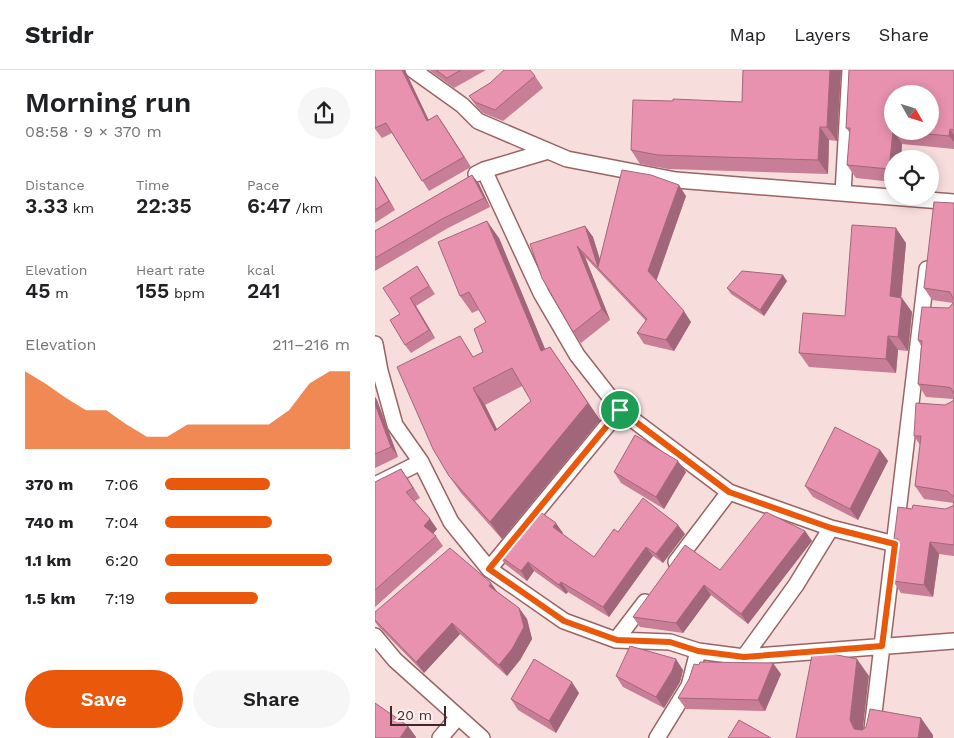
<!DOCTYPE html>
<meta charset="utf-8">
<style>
body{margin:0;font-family:"Work Sans",sans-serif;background:#f6f6f6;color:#202124;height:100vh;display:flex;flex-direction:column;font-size:19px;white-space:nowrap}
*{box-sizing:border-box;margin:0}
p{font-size:16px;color:#757577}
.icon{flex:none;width:28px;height:28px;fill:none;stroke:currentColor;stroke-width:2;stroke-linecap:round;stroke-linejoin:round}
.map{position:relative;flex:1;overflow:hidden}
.panel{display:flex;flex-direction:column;background:#fff;width:375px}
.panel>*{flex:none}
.needle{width:32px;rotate:129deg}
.controls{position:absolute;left:509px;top:15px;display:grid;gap:10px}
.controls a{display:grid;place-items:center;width:55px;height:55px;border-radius:50%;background:#fff;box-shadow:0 2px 12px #0003;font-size:25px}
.scale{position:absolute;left:15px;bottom:12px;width:56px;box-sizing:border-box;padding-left:5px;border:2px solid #41292a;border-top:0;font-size:14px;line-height:18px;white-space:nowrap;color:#41292a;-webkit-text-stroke:4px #fbeeee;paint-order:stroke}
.pin{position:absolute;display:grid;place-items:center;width:42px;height:42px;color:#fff;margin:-21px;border:2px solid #fff;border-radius:50%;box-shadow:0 1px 5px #0007}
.round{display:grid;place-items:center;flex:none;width:52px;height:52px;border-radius:26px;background:#f6f6f6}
.headline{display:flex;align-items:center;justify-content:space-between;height:85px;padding:0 25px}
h1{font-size:28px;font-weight:600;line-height:38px}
.figures{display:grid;grid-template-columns:repeat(3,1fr);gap:8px;height:85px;padding:5px 25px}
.figures div{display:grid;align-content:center}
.figures b{font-size:21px;font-weight:600}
.figures small{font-size:14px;font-weight:400}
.figures p{font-size:14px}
.chart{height:140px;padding:10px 25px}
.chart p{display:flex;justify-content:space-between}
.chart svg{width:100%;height:90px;margin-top:5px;fill:#ea580c;opacity:.7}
.cta{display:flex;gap:10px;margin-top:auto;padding:10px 25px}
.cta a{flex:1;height:58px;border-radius:30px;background:#ea580c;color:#fff;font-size:20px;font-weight:600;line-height:58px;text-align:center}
.cta a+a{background:#f6f6f6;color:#202124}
ul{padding:0 25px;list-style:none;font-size:16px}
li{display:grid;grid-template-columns:80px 60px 1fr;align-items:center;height:38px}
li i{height:12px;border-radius:6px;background:#ea580c}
header{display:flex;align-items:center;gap:30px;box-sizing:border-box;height:70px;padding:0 25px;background:#fff;border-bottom:1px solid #e0e0e0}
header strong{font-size:24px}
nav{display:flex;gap:28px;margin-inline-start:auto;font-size:18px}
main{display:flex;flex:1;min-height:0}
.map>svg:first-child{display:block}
</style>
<header>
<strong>Stridr</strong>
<nav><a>Map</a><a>Layers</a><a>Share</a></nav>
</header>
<main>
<section class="panel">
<div class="headline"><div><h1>Morning run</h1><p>08:58 · 9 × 370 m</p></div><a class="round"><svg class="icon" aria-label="share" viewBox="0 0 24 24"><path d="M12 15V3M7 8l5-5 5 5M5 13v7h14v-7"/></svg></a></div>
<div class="figures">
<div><p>Distance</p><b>3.33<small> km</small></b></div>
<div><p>Time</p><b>22:35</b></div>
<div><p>Pace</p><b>6:47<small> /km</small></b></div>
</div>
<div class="figures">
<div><p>Elevation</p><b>45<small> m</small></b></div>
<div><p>Heart rate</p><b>155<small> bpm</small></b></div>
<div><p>kcal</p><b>241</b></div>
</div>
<div class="chart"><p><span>Elevation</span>211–216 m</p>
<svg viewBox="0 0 160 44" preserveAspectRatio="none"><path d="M0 44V6L10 12L20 19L30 25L40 25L50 32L60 38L70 38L80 32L90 32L100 32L110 32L120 32L130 25L140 12L150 6L160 6V44z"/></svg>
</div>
<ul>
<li><b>370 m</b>7:06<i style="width:57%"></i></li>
<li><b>740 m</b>7:04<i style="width:58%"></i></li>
<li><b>1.1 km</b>6:20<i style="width:90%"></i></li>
<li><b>1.5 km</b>7:19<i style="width:50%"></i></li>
</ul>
<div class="cta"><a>Save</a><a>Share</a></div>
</section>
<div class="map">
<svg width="579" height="668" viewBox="0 0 579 668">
<rect width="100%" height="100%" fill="#f7dedd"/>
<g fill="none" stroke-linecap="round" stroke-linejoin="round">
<!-- minor casing -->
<g stroke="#9a6465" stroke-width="18">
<path id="minor" d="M38,0L87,35L103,51L192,89L301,110L579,132
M109,100L166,223L202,285L245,340L354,422L456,458L520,474
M101,104L109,100L173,81
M468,123L475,0
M0,274L5,301L20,355L46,392L76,452L114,499L189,551L241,570L295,572L323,581L369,587L579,571
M0,415L46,392
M301,492L354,422
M114,499L245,340
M0,566L20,590L107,668
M241,570L270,532
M369,587L421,515L456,458
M65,668L83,647
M282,668L314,616L323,581
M496,668L552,199"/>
</g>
<!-- minor -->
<use href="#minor" stroke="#fff" stroke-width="15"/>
</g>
<!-- wall -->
<path fill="#c87e96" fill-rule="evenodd" d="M0,0L54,50L62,45L96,97L54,121L17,63L7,68L0,59Z
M54,0H111L79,18Z
M368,0H466L462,71L454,70L453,104L293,99L265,94L256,80L298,31L367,32Z
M474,0H579V79L527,74L526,89H518V112L481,108L472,95L475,63L471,58ZM518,24H555V61H518Z
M160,6L168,18L128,51L108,43L102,37L94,26L115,13Z
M97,105L104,114L115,137L73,158L0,201V161Z
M0,106L20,140L0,153Z
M311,126L281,210L316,252L299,281L269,274L262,263L271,251L210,187L235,250L206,273L198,262L167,208L210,156L218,167L225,189Z
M579,133V486L564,484L558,527L526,523L518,511L522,474L519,469L537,439H570L578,436L579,433L549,429L540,416L545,375L539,366L570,335L578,331L579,329L551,327L543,314L546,276L543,270L578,233L557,230L549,218Z
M124,168L170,279L187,294L225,350L127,469L86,423L74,406L99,287L108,282L111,252L104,240L97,243L85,226ZM147,316L156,331L122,359L110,335Z
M531,173L526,227L537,242L533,281L523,280L521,303L434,297L424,283L470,246Z
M42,196L60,224L41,236L60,268L36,283L30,275L25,244Z
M412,211L389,246L356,224L352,218Z
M0,327L2,330L23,387L0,398Z
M505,380L513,391L483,450L438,427L430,416Z
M26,399L33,409L45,428L40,431L55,449L62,459L58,464L61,466L68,476L0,537V412Z
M239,402H311L289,439L246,413Z
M430,461L437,471L373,554L336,525L308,563L265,557L258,547L345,500Z
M243,462L310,464L288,493L278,486L234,547L193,522L191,524L159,501L152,511L130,494L123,485L188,463L187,464L219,487Z
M123,522L144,538L152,549L157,569L145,590L132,606L85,564L49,603L4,557L0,552V542Z
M324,595L406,604L390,641L311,639L303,628Z
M308,600L305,612L289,638L248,617L241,606Z
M204,623L181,663L143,640L136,629Z"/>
<!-- shaded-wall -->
<path fill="#a2667a" d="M27,0H30L59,61L52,51Z
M455,0H466L462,71L452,57Z
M62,45L69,55L96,97L89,87Z
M445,57L454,70L453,104L443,90Z
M575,59L579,65V72L574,66Z
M518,61L527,74L526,89H518V104L514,99Z
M97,105L104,114L115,137L109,128Z
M0,106L20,140L14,131L0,107Z
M304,115L311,126L281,212L273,201Z
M112,151L124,168L178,298L166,281Z
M210,156L218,167L229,204L223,197Z
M521,158L531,173L525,241L515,226Z
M202,176L210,187L235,250L227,239Z
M408,205L412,211L389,246L385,240Z
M35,228L41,236L60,268L54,260Z
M527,228L537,242L533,281L523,267Z
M309,241L316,252L299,281L291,270Z
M513,266L523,280L521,303L511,289Z
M175,277L225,350L127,469L115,452Z
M98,318L110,335L131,378L120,361Z
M0,327L2,330L23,387L16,377L0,334Z
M505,380L513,391L483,450L475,439Z
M303,391L311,402L289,439L281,427Z
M26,399L33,409L45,428L38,418Z
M55,449L62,459L56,466L49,456Z
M181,453L188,463L185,467L178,457Z
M303,455L310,464L288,493L281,484Z
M430,461L437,471L373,554L366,544Z
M555,472L564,484L558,527L549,515Z
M271,477L278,486L234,547L228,537Z
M153,492L159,501L152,511L146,501Z
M186,512L193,522L191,524L184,515Z
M116,513L124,524L114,516Z
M329,515L336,525L308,563L301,553Z
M144,538L152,549L157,569L145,590L132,606L124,595Z
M77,553L85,564L49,603L41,592Z
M301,589L308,600L305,612L289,638L281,627Z
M482,589L494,606L487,667L479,659L475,650Z
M398,593L406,604L390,641L383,630Z
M197,612L204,623L181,663L174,651Z
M546,648L558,665V668H543Z
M33,656L41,667V668H25Z"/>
<!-- building -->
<path fill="#e892af" stroke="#a2667a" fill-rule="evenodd" d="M0,0H27L52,51L62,45L89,87L47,111L11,53L0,58Z
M61,0H86L72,8Z
M129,0H155L160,6L120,40L100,32L94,26L115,13Z
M368,0H455L452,57H445L443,90L283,85L256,80L258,30L298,31V29L367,32Z
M474,0H579V60L575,59L574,66L523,61H555V24H518V61L514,99L472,95L475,58H471Z
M247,100L276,105L304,115L273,201L309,241L291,270L262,263L272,249L202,176L227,239L198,262L167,208L155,174L210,156L223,197Z
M97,105L109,128L67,149L0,188V161Z
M0,107L14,131L0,140Z
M559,132L579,133V230L575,222L549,218Z
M112,151L166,281L175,277L213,333L115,452L74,406L58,379L22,297L85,266L98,287L108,282L99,259L111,252L94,222L85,226L63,172ZM137,298L156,331L120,361L98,318Z
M477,155L521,158L515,226L527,228L523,267L513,266L511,289L424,283L428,243L470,246Z
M42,196L54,216L35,228L54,260L30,275L15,250L25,244L8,218Z
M367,201L408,205L385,240L352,218Z
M579,232V324L576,318L572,317L543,314L547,271L543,270L547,237L574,238Z
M579,328V427L572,421L540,416L546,366H539L541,333L570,335L578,331Z
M0,334L16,377L0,384Z
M460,357L505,380L475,439L430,416Z
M260,365L303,391L281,427L239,402Z
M26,399L38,418L31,422L55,449L49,456L61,466L0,520V412Z
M268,428L303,455L281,484L271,477L228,537L186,512L184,515L153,492L146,501L123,485L161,439L181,453L178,457L219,487L239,459L243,462Z
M579,432V475L555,472L549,515L518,511L523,469H519L523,437L537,439L538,435L570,439L578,436Z
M391,442L430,461L366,544L329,515L301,553L258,547L310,475L345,500Z
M75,478L116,513L114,516L144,538L149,557L137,579L124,595L77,553L41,592L0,550V542Z
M255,576L301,589L297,601L281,627L241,606Z
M438,580L482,589L475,650L479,659L487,660L491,657L495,639L546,648L543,668H421Z
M159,589L197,612L174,651L136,629Z
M325,592L398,593L383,630L303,628L314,609L319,594L324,595Z
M0,633L33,656L25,668H0Z
M364,650L396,668H353Z"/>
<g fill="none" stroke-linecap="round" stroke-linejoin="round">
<!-- route casing -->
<g stroke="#fff" stroke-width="10">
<path id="route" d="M245,340L354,422L456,458L520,474L507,576L369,587L323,581L295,572L242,570L189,551L114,499Z"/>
</g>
<!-- route -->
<use href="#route" stroke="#ea580c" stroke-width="6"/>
</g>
</svg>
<div class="controls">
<a><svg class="needle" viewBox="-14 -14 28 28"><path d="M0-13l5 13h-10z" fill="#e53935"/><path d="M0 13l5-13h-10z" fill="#757577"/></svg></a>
<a><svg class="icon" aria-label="locate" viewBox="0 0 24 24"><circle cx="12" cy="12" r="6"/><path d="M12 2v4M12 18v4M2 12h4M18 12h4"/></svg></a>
</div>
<div class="scale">20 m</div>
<div class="pin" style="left:245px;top:340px;background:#1e9e55"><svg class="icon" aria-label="arrive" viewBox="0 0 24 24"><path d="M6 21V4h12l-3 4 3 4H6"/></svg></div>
</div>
</main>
